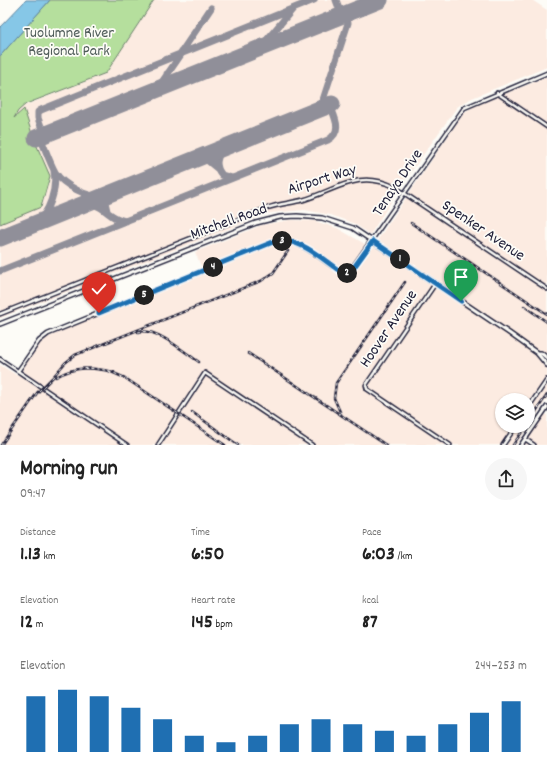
<!DOCTYPE html>
<meta charset="utf-8">
<style>
body{margin:0;font-family:Dekko,sans-serif;background:#f6f6f6;color:#222;height:100vh;display:flex;flex-direction:column;font-size:15px;white-space:nowrap}
*{box-sizing:border-box;margin:0}
p{font-size:13px;color:#767676}
.icon{flex:none;width:22px;height:22px;fill:none;stroke:currentColor;stroke-width:2;stroke-linecap:round;stroke-linejoin:round}
.map{position:relative;height:445px;overflow:hidden}
.side{display:flex;flex-direction:column;background:#fff;flex:1}
.side>*{flex:none}
.controls{position:absolute;left:495px;top:393px;display:grid;gap:8px}
.controls a{display:grid;place-items:center;width:40px;height:40px;border-radius:50%;background:#fff;box-shadow:0 1px 3px #0004;font-size:20px}
.pin{position:absolute;display:grid;place-items:center;width:34px;height:34px;color:#fff;margin:-41px -17px;border-radius:50% 50% 50% 0;rotate:-45deg;box-shadow:0 0 4px #0007}
.pin .icon{rotate:45deg}
.km{position:absolute;width:20px;height:20px;margin:-10px;border-radius:50%;background:#222;color:#fff;font-size:11px;line-height:20px;text-align:center}
.round{display:grid;place-items:center;flex:none;width:42px;height:42px;border-radius:21px;background:#f6f6f6}
.summary{display:flex;align-items:center;justify-content:space-between;height:68px;padding:0 20px}
h1{font-size:22px;font-weight:700;line-height:30px}
.stats{display:grid;grid-template-columns:repeat(3,1fr);gap:6px;height:68px;padding:4px 20px}
.stats div{display:grid;align-content:center}
.stats b{font-size:20px;font-weight:700}
.stats small{font-size:11px;font-weight:400}
.stats p{font-size:11px}
.chart{height:112px;padding:8px 20px}
.chart p{display:flex;justify-content:space-between}
.chart svg{width:100%;height:72px;margin-top:4px;stroke:#1f6fb2;stroke-width:6}
.map>svg:first-child{display:block}
</style>
<div class="map">
<svg width="547" height="445" viewBox="0 0 547 445">
<rect width="100%" height="100%" fill="#fdfcf7"/>
<filter id="ink" filterUnits="userSpaceOnUse"><feTurbulence type="fractalNoise" baseFrequency=".025" numOctaves="2"/><feDisplacementMap in="SourceGraphic" scale="8" xChannelSelector="R" yChannelSelector="G"/><feConvolveMatrix kernelMatrix="1 2 1 2 8 2 1 2 1" color-interpolation-filters="sRGB"/></filter>
<g filter="url(#ink)">
<!-- built -->
<path fill="#fcebe1" fill-rule="evenodd" d="M154,0H532L547,10V67L472,98L457,107L399,189L370,235L355,224L331,215L305,210L270,213L0,318V134L12,126L15,115L21,107L106,73Z
M547,77V399L516,445H0V365L18,376L42,340L202,268L195,252L262,225L290,220L315,221L337,228L372,248L463,114L472,107ZM502,400H528V426H502Z
M544,414L547,415V445H523Z"/>
<!-- green -->
<path fill="#b5df9d" stroke="#6c806c" d="M50,0H154L106,73L26,104L18,111L14,118L24,109L33,137L50,176L41,207L0,224V56Z"/>
<!-- water -->
<path fill="#86c7e7" stroke="#5e85a2" d="M26,0H50L0,56V27Z"/>
<g fill="none" stroke-linecap="round" stroke-linejoin="round">
<!-- taxiway -->
<path stroke="#908f99" stroke-width="7" d="M336,0L340,11L337,17
M260,48L292,10
M180,54L211,8
M167,74L168,81L175,82
M153,91L160,85L182,53
M320,109L348,23L345,17H337
M44,135L38,118V112L41,110L314,0
M40,137C45,148 49,161 55,172C63,185 89,199 104,196
M226,147C216,155 214,166 222,175L232,178
M196,159L207,160L218,169
M82,205C101,199 109,220 126,221
M107,211L105,202L112,193
M35,224C50,213 57,189 54,171
M0,271L328,140C343,131 335,118 330,105"/>
<!-- runway -->
<path stroke="#908f99" stroke-width="17" d="M36,138L380,0
M0,238L332,104"/>
<!-- minor casing -->
<g stroke="#22223b" stroke-width="5.5">
<path id="minor" d="M497,93L547,127
M435,284L366,385L367,389L450,445
M0,314L267,208C279,204 291,203 303,200C337,190 358,169 395,187L547,289
M0,359L127,445
M18,371L39,341L48,334L273,242C308,234 333,278 350,271L464,108L547,73
M528,408L547,380
M525,439L534,445
M158,445L205,373L312,445
M503,445L516,426"/>
</g>
<!-- major casing -->
<g stroke="#22223b" stroke-width="6">
<path id="major" d="M0,324L256,223L280,217L297,216L322,218L353,228L509,333L537,353L547,365
M537,353H541L547,358
M521,445L547,407"/>
</g>
<!-- minor -->
<use href="#minor" stroke="#fdfcf7" stroke-width="2.5"/>
<!-- major -->
<use href="#major" stroke="#fdfcf7" stroke-width="3"/>
<!-- rail casing -->
<g stroke="#22223b" stroke-width="2.5">
<path id="rail" d="M411,223L547,314
M524,306L547,322
M138,332C156,327 184,352 199,362
M248,353L386,445
M109,371L125,378L225,445
M56,377C75,366 93,367 114,372
M52,378L65,363L75,355L261,281L273,273L288,251
M192,412L238,445
M341,414L334,398L336,383L405,282
M528,423L547,395
M1,445L37,393L56,374
M513,445L526,426"/>
</g>
<!-- rail -->
<use href="#rail" stroke="#fdfcf7" stroke-width="1" stroke-dasharray="3" stroke-linecap="butt"/>
</g>
</g>
<g fill="none" stroke-linecap="round" stroke-linejoin="round" filter="url(#ink)">
<!-- route casing -->
<g stroke="#fff" stroke-width="8">
<path id="route" d="M99,313L273,242C299,236 319,257 340,271L346,273L352,270L373,241L461,301"/>
</g>
<!-- route -->
<use href="#route" stroke="#1f6fb2" stroke-width="5"/>
</g>
<g text-anchor="middle" dominant-baseline="central" stroke-width="3.5" stroke-linejoin="round" paint-order="stroke">
<!-- park labels -->
<g font-size="16" fill="#4e5b58" stroke="#fdfcf7">
<text x="69" y="33">Tuolumne River<tspan x="69" dy="18">Regional Park</tspan></text>
</g>
<!-- street labels -->
<g font-size="16" fill="#22223b" stroke="#fdfcf7">
<text transform="translate(322 180) rotate(-17)">Airport Way</text>
<text transform="translate(398 183) rotate(-56)">Tenaya Drive</text>
<text transform="translate(229 222) rotate(-20)">Mitchell Road</text>
<text transform="translate(483 231) rotate(34)">Spenker Avenue</text>
<text transform="translate(389 329) rotate(-56)">Hoover Avenue</text>
</g>
</g>
</svg>
<div class="controls">
<a><svg class="icon" aria-label="layers" viewBox="0 0 24 24"><path d="M12 4l9 5-9 5-9-5zM3 14l9 5 9-5"/></svg></a>
</div>
<div class="pin" style="left:461px;top:301px;background:#1e9e55"><svg class="icon" aria-label="arrive" viewBox="0 0 24 24"><path d="M6 21V4h12l-3 4 3 4H6"/></svg></div>
<div class="pin" style="left:99px;top:313px;background:#d93025"><svg class="icon" aria-label="check" viewBox="0 0 24 24"><path d="M5 12l5 5 9-10"/></svg></div>
<b class="km" style="left:400px;top:259px">1</b>
<b class="km" style="left:347px;top:273px">2</b>
<b class="km" style="left:282px;top:241px">3</b>
<b class="km" style="left:213px;top:267px">4</b>
<b class="km" style="left:144px;top:295px">5</b>
</div>
<section class="side">
<div class="summary"><div><h1>Morning run</h1><p>09:47</p></div><a class="round"><svg class="icon" aria-label="share" viewBox="0 0 24 24"><path d="M12 15V3M7 8l5-5 5 5M5 13v7h14v-7"/></svg></a></div>
<div class="stats">
<div><p>Distance</p><b>1.13<small> km</small></b></div>
<div><p>Time</p><b>6:50</b></div>
<div><p>Pace</p><b>6:03<small> /km</small></b></div>
</div>
<div class="stats">
<div><p>Elevation</p><b>12<small> m</small></b></div>
<div><p>Heart rate</p><b>145<small> bpm</small></b></div>
<div><p>kcal</p><b>87</b></div>
</div>
<div class="chart"><p><span>Elevation</span>244–253 m</p>
<svg viewBox="0 0 160 44" preserveAspectRatio="none"><path d="M5 44V10M15 44V6M25 44V10M35 44V17M45 44V24M55 44V34M65 44V38M75 44V34M85 44V27M95 44V24M105 44V27M115 44V31M125 44V34M135 44V27M145 44V20M155 44V13"/></svg>
</div>
</section>
